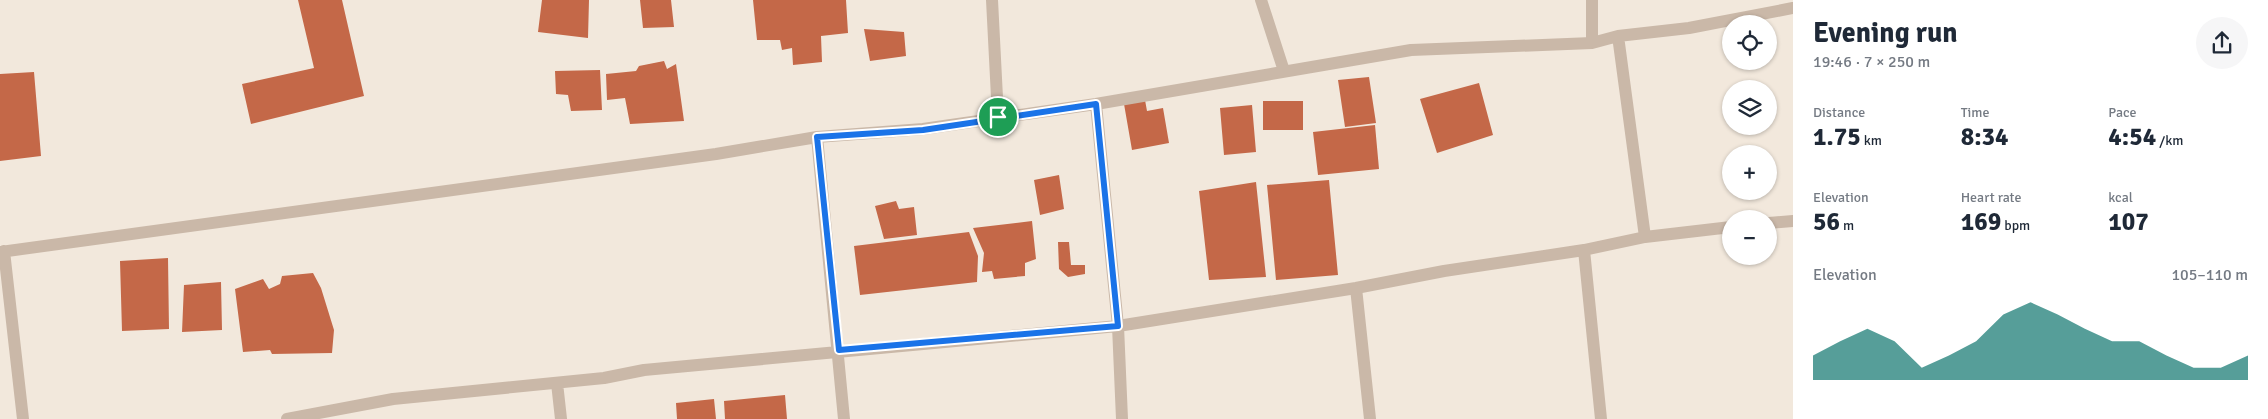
<!DOCTYPE html>
<meta charset="utf-8">
<style>
body{margin:0;font-family:Signika,sans-serif;background:#f6f6f7;color:#1f2937;height:100vh;display:flex;flex-direction:column;font-size:19px;white-space:nowrap}
*{box-sizing:border-box;margin:0}
p{font-size:16px;color:#747a83}
.icon{flex:none;width:28px;height:28px;fill:none;stroke:currentColor;stroke-width:2;stroke-linecap:round;stroke-linejoin:round}
.map{position:relative;flex:1;overflow:hidden}
.panel{display:flex;flex-direction:column;background:#fff;width:475px}
.panel>*{flex:none}
.buttons{position:absolute;left:1722px;top:15px;display:grid;gap:10px}
.buttons a{display:grid;place-items:center;width:55px;height:55px;border-radius:50%;background:#fff;box-shadow:0 1px 4px #0004;font-size:25px}
.pin{position:absolute;display:grid;place-items:center;width:42px;height:42px;color:#fff;margin:-21px;border:2px solid #fff;border-radius:50%;box-shadow:0 1px 5px #0007}
.round{display:grid;place-items:center;flex:none;width:52px;height:52px;border-radius:26px;background:#f6f6f7}
.headline{display:flex;align-items:center;justify-content:space-between;height:85px;padding:0 20px}
h1{font-size:28px;font-weight:700;line-height:38px}
.stats{display:grid;grid-template-columns:repeat(3,1fr);gap:8px;height:85px;padding:5px 20px}
.stats div{display:grid;align-content:center}
.stats b{font-size:25px;font-weight:700}
.stats small{font-size:14px;font-weight:400}
.stats p{font-size:14px}
.chart{height:140px;padding:10px 20px}
.chart p{display:flex;justify-content:space-between}
.chart svg{width:100%;height:90px;margin-top:5px;fill:#0f766e;opacity:.7}
main{display:flex;flex:1;min-height:0}
.map>svg:first-child{display:block}
</style>
<main>
<div class="map">
<svg width="1793" height="419" viewBox="0 0 1793 419">
<rect width="100%" height="100%" fill="#f2e8dc"/>
<!-- building -->
<path fill="#c46848" d="M298,0H342L364,96L251,124L242,84L314,68Z
M542,0H589L588,38L538,32Z
M640,0H671L674,27L643,28Z
M753,0H846L848,33L821,36L822,62L793,65L792,48L782,50L780,40H757Z
M864,29L904,32L906,56L870,61Z
M664,61L667,69L676,64L684,121L630,124L625,98L607,100L606,74L636,71L639,66Z
M600,70L602,110L571,111L568,95L556,94L555,71Z
M34,72L41,156L0,161V74Z
M1369,77L1376,123L1345,127L1338,80Z
M1479,83L1493,135L1437,153L1420,99Z
M1145,100L1147,111L1163,108L1169,143L1132,150L1124,104Z
M1263,101H1303V130H1263Z
M1252,105L1256,152L1224,155L1220,108Z
M1375,125L1379,169L1318,175L1313,132Z
M1059,175L1064,209L1040,215L1034,180Z
M1329,180L1338,275L1276,280L1267,185Z
M1256,182L1266,277L1209,280L1199,191Z
M896,201L899,209L914,207L917,235L884,239L875,206Z
M1032,221L1036,259L1025,263V276L994,279L992,271L982,272L984,253L973,228Z
M969,232L978,256L977,282L860,295L854,246Z
M1058,242H1069L1071,265H1085V274L1068,277L1059,269Z
M168,258L169,329L122,331L120,261Z
M313,273L321,288L334,330L332,353L272,354L270,350L243,352L235,289L263,279L269,289L280,284L282,276Z
M221,282L222,330L182,332L184,285Z
M785,395L787,419H725L724,401Z
M714,399L716,419H677L676,403Z"/>
<g fill="none" stroke-linecap="round" stroke-linejoin="round">
<!-- street -->
<path stroke="#cab8a8" stroke-width="12" d="M992,0L998,117
M1261,0L1284,71
M1618,36L1645,237
M1592,43V0
M1096,104L1118,326L1122,419
M817,137L844,419
M1769,223L1793,221
M1584,250L1601,419
M4,251L23,419
M0,252L716,154L817,137L923,129L1096,104L1411,50L1592,43L1618,36L1689,28L1793,8
M1356,288L1370,419
M557,383L561,419
M287,419L393,399L604,378L644,370L1118,326L1356,288L1444,271L1584,250L1645,237L1731,227"/>
</g>
<g fill="none" stroke-linecap="round" stroke-linejoin="round">
<!-- route casing -->
<g stroke="#fff" stroke-width="10">
<path id="route" d="M1096,104L1118,326L839,350L817,137L923,130Z"/>
</g>
<!-- route -->
<use href="#route" stroke="#1a73e8" stroke-width="6"/>
</g>
</svg>
<div class="buttons">
<a><svg class="icon" aria-label="locate" viewBox="0 0 24 24"><circle cx="12" cy="12" r="6"/><path d="M12 2v4M12 18v4M2 12h4M18 12h4"/></svg></a>
<a><svg class="icon" aria-label="layers" viewBox="0 0 24 24"><path d="M12 4l9 5-9 5-9-5zM3 14l9 5 9-5"/></svg></a>
<a>+</a>
<a>−</a>
</div>
<div class="pin" style="left:998px;top:117px;background:#1e9e55"><svg class="icon" aria-label="arrive" viewBox="0 0 24 24"><path d="M6 21V4h12l-3 4 3 4H6"/></svg></div>
</div>
<section class="panel">
<div class="headline"><div><h1>Evening run</h1><p>19:46 · 7 × 250 m</p></div><a class="round"><svg class="icon" aria-label="share" viewBox="0 0 24 24"><path d="M12 15V3M7 8l5-5 5 5M5 13v7h14v-7"/></svg></a></div>
<div class="stats">
<div><p>Distance</p><b>1.75<small> km</small></b></div>
<div><p>Time</p><b>8:34</b></div>
<div><p>Pace</p><b>4:54<small> /km</small></b></div>
</div>
<div class="stats">
<div><p>Elevation</p><b>56<small> m</small></b></div>
<div><p>Heart rate</p><b>169<small> bpm</small></b></div>
<div><p>kcal</p><b>107</b></div>
</div>
<div class="chart"><p><span>Elevation</span>105–110 m</p>
<svg viewBox="0 0 160 44" preserveAspectRatio="none"><path d="M0 44V32L10 25L20 19L30 25L40 38L50 32L60 25L70 12L80 6L90 12L100 19L110 25L120 25L130 32L140 38L150 38L160 32V44z"/></svg>
</div>
</section>
</main>
